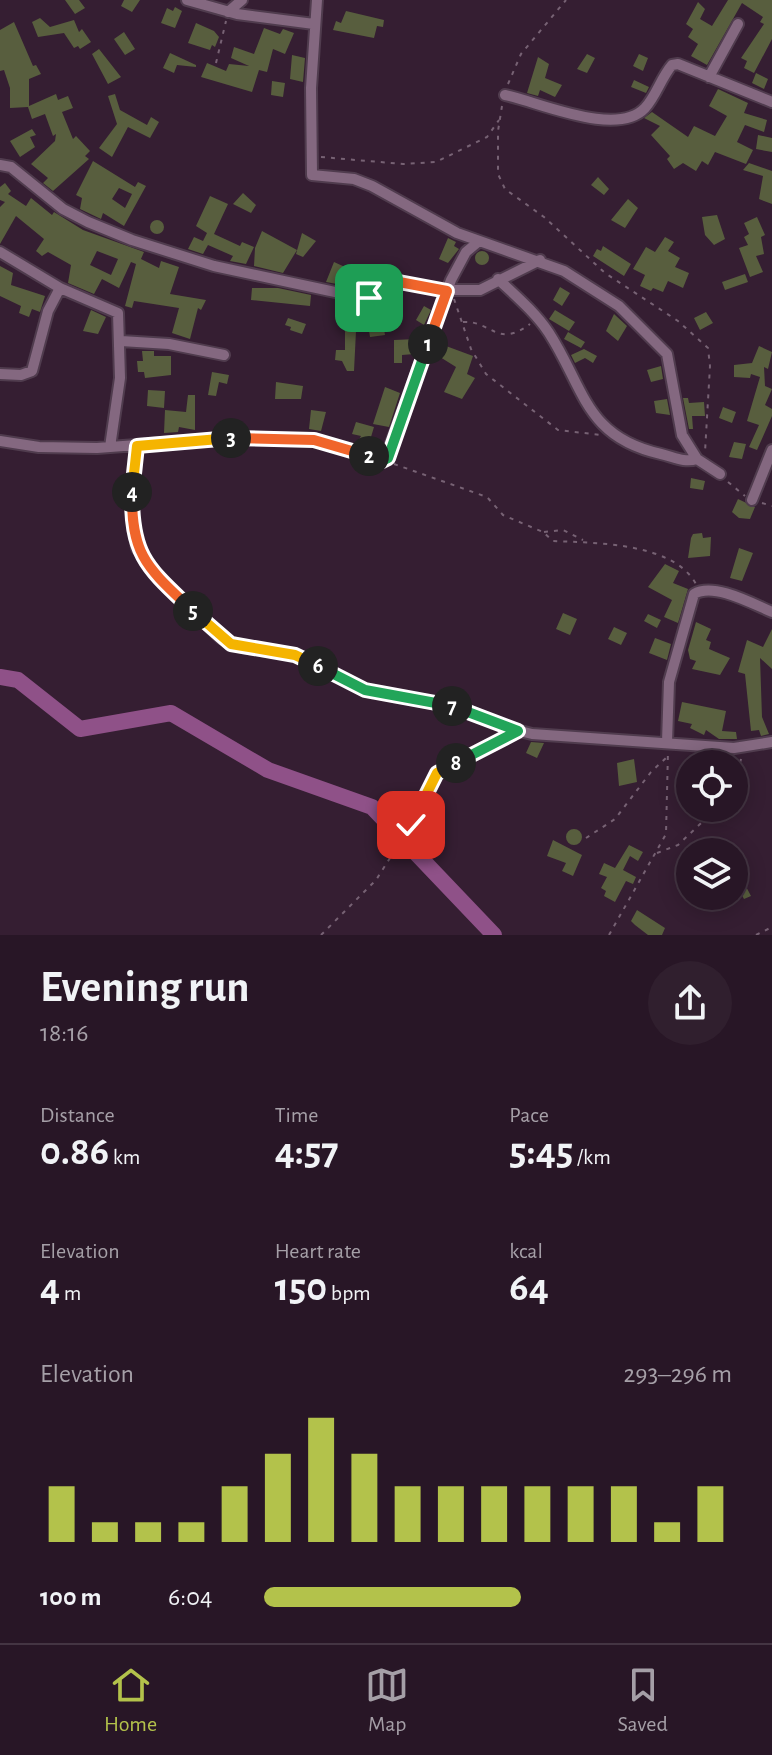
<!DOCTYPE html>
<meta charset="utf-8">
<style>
body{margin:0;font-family:"Alegreya Sans",sans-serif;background:#301f2e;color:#f1f3f6;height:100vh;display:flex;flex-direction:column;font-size:30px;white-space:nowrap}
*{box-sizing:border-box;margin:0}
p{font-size:26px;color:#a59fa7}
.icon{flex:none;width:44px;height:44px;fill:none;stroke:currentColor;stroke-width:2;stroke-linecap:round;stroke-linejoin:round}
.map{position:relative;height:935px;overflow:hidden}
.drawer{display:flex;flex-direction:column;background:#281626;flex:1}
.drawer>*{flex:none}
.controls{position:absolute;left:676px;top:750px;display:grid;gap:16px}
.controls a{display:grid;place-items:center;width:72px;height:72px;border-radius:50%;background:#281626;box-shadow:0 4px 20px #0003,0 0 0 2px #443543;font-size:40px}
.pin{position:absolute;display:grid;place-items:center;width:68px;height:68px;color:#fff;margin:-34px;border-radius:16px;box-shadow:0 4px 12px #0006}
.km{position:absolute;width:40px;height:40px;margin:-20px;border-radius:50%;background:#222;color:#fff;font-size:22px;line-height:40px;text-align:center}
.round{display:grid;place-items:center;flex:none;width:84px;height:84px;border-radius:42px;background:#301f2e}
.summary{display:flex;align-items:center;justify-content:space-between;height:136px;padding:0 40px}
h1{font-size:44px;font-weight:700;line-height:60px}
.metrics{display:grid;grid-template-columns:repeat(3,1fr);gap:12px;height:136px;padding:8px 40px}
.metrics div{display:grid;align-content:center}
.metrics b{font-size:40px;font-weight:700}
.metrics small{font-size:22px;font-weight:400}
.metrics p{font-size:22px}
.chart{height:224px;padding:16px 40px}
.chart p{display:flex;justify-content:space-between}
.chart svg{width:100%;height:144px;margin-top:8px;stroke:#b3c24b;stroke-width:6}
ul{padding:0 40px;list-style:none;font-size:26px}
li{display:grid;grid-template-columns:128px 96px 1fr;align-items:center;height:60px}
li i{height:20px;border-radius:10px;background:#b3c24b}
.tab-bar{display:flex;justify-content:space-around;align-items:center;height:112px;border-top:2px solid #443543;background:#281626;font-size:22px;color:#a59fa7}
.tab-bar a{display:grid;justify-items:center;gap:4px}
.tab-bar .on{color:#b3c24b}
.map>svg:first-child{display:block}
</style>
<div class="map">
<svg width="772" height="935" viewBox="0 0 772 935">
<rect width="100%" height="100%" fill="#351e32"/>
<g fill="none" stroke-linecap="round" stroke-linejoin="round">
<!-- river -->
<path stroke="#8f5188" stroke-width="16" d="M0,677L18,680L80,729L171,713L268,770L372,807L494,935"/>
</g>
<!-- building -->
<path fill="#585e3e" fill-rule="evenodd" d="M65,0H79L85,8L75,14Z
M124,0H140L132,12L121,6Z
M728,0H772V39L754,73L744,68L747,61L741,58L764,24L760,22L763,17L742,3L707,65L691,56L698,44L688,37L693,29L686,24L698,2L705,9L700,19L712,26Z
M175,7L182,11L175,28L161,23L167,8L173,11Z
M346,11L384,20L383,27L377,26L374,38L333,30L336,21L341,23Z
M40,18L50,27L74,20L79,32L82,29L91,42L80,49L78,46L74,48L64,33L38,37L32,22Z
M14,22L33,66L36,65L41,74L29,79V106L56,94L58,100L68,96L73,108L62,112L73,139L76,136L90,151L85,156L89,159L53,191L43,183L48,178L31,164L55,141L56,134L53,136L45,114L32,119L28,107L10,108V88L4,70L0,71V30Z
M196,23L214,31L219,37L215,47L212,45L210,50L188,43Z
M264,28L280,34L283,29L294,33L285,54L273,49L267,72L259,70L252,92L201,77L207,63L226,71L229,64L249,66L231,58L234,47L254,54Z
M124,32L135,49L125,55L114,39Z
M99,49L121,77L108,84L92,54Z
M170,53L196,65V67L177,65L174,73L163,68Z
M587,54L595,58L587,73L577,69Z
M639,54L648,58L643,71L633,66Z
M292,55L305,58L303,82L290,79Z
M538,57L549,64L545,78L562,85L555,97L540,90L538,96L527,93Z
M756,73L768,79L764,89L752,83Z
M634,80L649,87L646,93L631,87Z
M272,81L285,83L283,97L271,95Z
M718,89L748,103L744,113L767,120L764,132L745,125L737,142L753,150L746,164L715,152L708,165L702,161L696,171L683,163L674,169L667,159L670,156L651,135L660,126L644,118L652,112L688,137L694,126L715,136L727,116L709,106Z
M115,94L120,110L147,125L151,117L159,122L150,138L128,127L112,157L99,148L117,124L108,96Z
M32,129L36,135L30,137L35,147L20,157L10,141Z
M758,135L772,138V152L756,149Z
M93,161L135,187L138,182L146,186L124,226L103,213L101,219L80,209L82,198L76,195ZM119,188L132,194L125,208L112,199Z
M749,163L772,171V204L759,199L763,176L743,170Z
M598,177L609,189L604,195L591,185Z
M5,183L11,191L8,194L26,206L31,198L52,215L54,212L83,230L144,252L141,259L159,268L161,261L179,267L170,294L206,300L201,310L198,308L190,339L172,333L179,308L134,301L132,308L125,306L136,264L131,262L119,288L102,279L94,294L68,283L71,265L48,252L42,256L36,251L44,239L16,216L0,244V207L5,202L0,200V187ZM97,251L118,259L111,275L90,265Z
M243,193L256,205L251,213L233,204Z
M210,196L228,204L214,234L240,246L242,242L254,247L246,264L230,261L233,256L208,245L203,254L188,249L194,237L203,241L207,233L196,226Z
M628,199L638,208L625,228L611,220Z
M717,215L725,239L714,245L705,235L702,217Z
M757,217L765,235L761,237L764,254L756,256L763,272L750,277L739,248L748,245L744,237L749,234L744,223Z
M150 227a7 7 0 1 1 14 0a7 7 0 1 1-14 0Z
M262,231L297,250L283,273L254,266L255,248Z
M302,233L316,241L303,257L296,254Z
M665,237L674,242L668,251L680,258L675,267L689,273L683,288L668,281L663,292L653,288L651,291L640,286L645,275L633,269L646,247L655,252Z
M448,238L456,242L454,246L459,249L448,263L439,259Z
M603,246L631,264L624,276L593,256L597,249L601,251Z
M475 258a7 7 0 1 1 14 0a7 7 0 1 1-14 0Z
M334,262L345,267L337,284L326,282Z
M0,266L13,273L11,285L45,296L40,312L32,309L29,317L19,313L21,306L0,296Z
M745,274L748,282L725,290L722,282Z
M560,287L570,293L562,306L553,300Z
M252,288H278L311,295L310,306L251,300Z
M424,306L431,310L424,325L416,320Z
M91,310L106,317L98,334L83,331Z
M555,310L575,322L569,331L549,319Z
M706,312L713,323L700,330L694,318Z
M614,314L627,326L618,341L606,331Z
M288,318L306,324L302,334L290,330L291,327L285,325Z
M383,323L385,335L370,337L368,325Z
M345,331H356L354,371H347L342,361L335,360L336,350H345Z
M568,332L585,342L581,348L564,339Z
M417,339L414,354L402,355V363H394V340Z
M446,346L473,356L467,374L475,378L462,399L444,392L456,367L440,357Z
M759,346L772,352L768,369L764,367L765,386L772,389L765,405L772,409V416L757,450L749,447L759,425L747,421L760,377L751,374L750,378L734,377V365L752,363Z
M584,349L597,356L593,363L585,358L575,363L571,355Z
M142,351H154V356H171V375L145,378L144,372H138L137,361H143Z
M661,366L663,379L651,382L647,370Z
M212,372L229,375L227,384L219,382L216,396L208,395Z
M276,382L303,386L301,399H275Z
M385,387L400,393L389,427L373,424Z
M148,390L165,391L164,408L147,406Z
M188,395H195V430L179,427L178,432L164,433L165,410L186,412Z
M683,398H688L689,403L704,402L705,416H692L693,429H689Z
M667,399L670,415L656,413L654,401Z
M723,407L736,412L732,423L719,418Z
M311,410L326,412L321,431L309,429Z
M356,422L374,427L368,447L357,444L361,436L352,434Z
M734,442L746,444L742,459L729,457Z
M691,478L705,481L703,490L690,488Z
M738,499L755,507L750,519L739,518L732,512Z
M702,533L703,538L711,537L710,556L688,558L691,538L693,534Z
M739,548L753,553L742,581L730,578Z
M665,564L679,571L673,583L688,589L678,623L664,617L672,600L648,587Z
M563,613L577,619L570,635L556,629Z
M648,614L661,620L657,628L644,621Z
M696,622L711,629L706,640L711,642L709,649L730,658L720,675L692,669L696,661L690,659L688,650Z
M614,627L627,633L621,645L608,639Z
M772,629V669L760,658L762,717L769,734L761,736L759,730L751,731L745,674L738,672L747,640L763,647Z
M655,638L671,644L667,660L649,653Z
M682,702L726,711L722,731L736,732L737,739H719L706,730L704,735L690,728L692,724L678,721Z
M531,742L544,743L537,758L526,753Z
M634,759L637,782L619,786L617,763Z
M566 837a8 8 0 1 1 16 0a8 8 0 1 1-16 0Z
M553,840L582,855L573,876L562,871L566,863L547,856Z
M629,845L643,852L638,861L630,856L623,870L636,877L633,884L626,881L615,902L604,896L606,891L601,888L607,877L599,874L604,863L615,868Z
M743,881L751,896L744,899L736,884Z
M637,910L665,928L662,935H648L635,925L631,921Z"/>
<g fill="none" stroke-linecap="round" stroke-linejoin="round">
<!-- street casing -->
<g stroke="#503c4e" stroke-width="14">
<path id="street" d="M187,0L237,14L314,24
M317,0L311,88L312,175L354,179L372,186L457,233L564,271L619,306L667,354L682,435L697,459L720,474
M228,12L242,0
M709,77L738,24
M505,95C539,102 617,138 645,108C656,96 661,78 672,65L678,64L772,102
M0,165L11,167L63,209L88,222L132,240L214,266L363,298L374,297L399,282L441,290H480L540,260
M0,252L60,288L118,313L120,378L110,447
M498,279C516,296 536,313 549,333C585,389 585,437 661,454C674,457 684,463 697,459
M121,341L169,344L224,355
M0,374L21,375L32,371L48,311L60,288
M0,441L39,447L97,448L241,437L314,440L385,460L451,280L466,252L478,242
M137,446L132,518L137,548L162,581L221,638L242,647L295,655L365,690L465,709L504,727L532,734L734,748L772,742
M752,500L772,450
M667,742L669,682L694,594C714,582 753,604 772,612"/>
</g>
<!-- path -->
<path stroke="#776274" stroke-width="2" stroke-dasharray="4 6" stroke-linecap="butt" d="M216,63L226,21
M508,84L521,54L566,0
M502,106L498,131V174L505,189L544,217L605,273L678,321L708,348L710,366L705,452
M321,157L403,164L436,162L487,137L499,120
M454,299L471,349L486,374L558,430L601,435
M463,322C491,320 497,349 530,324
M394,464L487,497L503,515L543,532L553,541C594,543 673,542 696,584
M728,482L745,496
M762,503L772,506
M544,532L563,530L583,540
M734,782L742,756
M586,838L615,819L651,772L667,757
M657,853L678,845L717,808
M321,935L376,880L411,825L437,773L506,737
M609,935L666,834L668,751
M756,935L772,927"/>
<!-- street -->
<use href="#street" stroke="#846880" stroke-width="10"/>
</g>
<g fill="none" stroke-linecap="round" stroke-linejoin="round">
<!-- split-1 casing -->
<g stroke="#fff" stroke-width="16">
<path id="split-1" d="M369,298L399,282L447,291L428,344"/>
</g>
<!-- split-2 casing -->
<g stroke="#fff" stroke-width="16">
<path id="split-2" d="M369,456L382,461L388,458L428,344"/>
</g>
<!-- split-3 casing -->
<g stroke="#fff" stroke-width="16">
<path id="split-3" d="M231,438L314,440L369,456"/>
</g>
<!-- split-4 casing -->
<g stroke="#fff" stroke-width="16">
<path id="split-4" d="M132,492L137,446L231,438"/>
</g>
<!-- split-5 casing -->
<g stroke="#fff" stroke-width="16">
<path id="split-5" d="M132,492C131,557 148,568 193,611"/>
</g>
<!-- split-6 casing -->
<g stroke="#fff" stroke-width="16">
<path id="split-6" d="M193,611L231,644L295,655L318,666"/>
</g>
<!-- split-7 casing -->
<g stroke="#fff" stroke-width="16">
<path id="split-7" d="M318,666L365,690L452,706"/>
</g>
<!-- split-8 casing -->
<g stroke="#fff" stroke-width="16">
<path id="split-8" d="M452,706L518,731L456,763"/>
</g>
<!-- split-9 casing -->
<g stroke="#fff" stroke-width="16">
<path id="split-9" d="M411,825L437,773L456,763"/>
</g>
<!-- split-1 -->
<use href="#split-1" stroke="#f0652b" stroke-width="10"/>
<!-- split-2 -->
<use href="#split-2" stroke="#22a559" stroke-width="10"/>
<!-- split-3 -->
<use href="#split-3" stroke="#f0652b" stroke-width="10"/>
<!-- split-4 -->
<use href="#split-4" stroke="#f5b400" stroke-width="10"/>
<!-- split-5 -->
<use href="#split-5" stroke="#f0652b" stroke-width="10"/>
<!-- split-6 -->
<use href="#split-6" stroke="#f5b400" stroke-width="10"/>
<!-- split-7 -->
<use href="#split-7" stroke="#22a559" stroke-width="10"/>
<!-- split-8 -->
<use href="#split-8" stroke="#22a559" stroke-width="10"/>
<!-- split-9 -->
<use href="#split-9" stroke="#f5b400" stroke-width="10"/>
</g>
</svg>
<div class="controls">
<a><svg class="icon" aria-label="locate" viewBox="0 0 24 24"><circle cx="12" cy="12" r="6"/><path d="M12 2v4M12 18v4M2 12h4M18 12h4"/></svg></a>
<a><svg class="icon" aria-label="layers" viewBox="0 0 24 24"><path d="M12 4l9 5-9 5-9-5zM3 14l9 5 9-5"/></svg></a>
</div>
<div class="pin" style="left:369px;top:298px;background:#1e9e55"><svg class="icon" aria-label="arrive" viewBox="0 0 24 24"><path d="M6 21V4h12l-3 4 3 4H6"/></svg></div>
<div class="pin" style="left:411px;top:825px;background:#d93025"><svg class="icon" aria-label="check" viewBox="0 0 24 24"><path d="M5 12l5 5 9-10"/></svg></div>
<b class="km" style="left:428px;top:344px">1</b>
<b class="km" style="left:369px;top:456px">2</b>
<b class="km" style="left:231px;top:438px">3</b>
<b class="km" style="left:132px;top:492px">4</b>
<b class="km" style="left:193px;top:611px">5</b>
<b class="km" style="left:318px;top:666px">6</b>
<b class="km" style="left:452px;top:706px">7</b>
<b class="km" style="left:456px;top:763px">8</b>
</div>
<section class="drawer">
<div class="summary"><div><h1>Evening run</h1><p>18:16</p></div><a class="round"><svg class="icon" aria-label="share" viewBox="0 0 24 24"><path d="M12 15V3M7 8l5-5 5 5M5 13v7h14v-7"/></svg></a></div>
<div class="metrics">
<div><p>Distance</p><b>0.86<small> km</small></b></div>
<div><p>Time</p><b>4:57</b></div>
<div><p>Pace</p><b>5:45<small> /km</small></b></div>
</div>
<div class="metrics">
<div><p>Elevation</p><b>4<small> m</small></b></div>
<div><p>Heart rate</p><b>150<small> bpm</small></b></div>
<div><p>kcal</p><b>64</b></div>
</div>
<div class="chart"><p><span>Elevation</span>293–296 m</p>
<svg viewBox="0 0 160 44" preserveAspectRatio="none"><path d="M5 44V27M15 44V38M25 44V38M35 44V38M45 44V27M55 44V17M65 44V6M75 44V17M85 44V27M95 44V27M105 44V27M115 44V27M125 44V27M135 44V27M145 44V38M155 44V27"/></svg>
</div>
<ul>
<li><b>100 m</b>6:04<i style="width:55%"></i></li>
</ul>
</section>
<nav class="tab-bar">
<a class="on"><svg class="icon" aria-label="home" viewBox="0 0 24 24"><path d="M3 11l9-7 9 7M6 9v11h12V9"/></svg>Home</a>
<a><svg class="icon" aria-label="map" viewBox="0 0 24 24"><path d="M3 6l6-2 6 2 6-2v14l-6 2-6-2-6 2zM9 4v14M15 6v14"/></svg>Map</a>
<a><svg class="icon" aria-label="saved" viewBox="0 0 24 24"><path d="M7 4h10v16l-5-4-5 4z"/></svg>Saved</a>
</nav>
